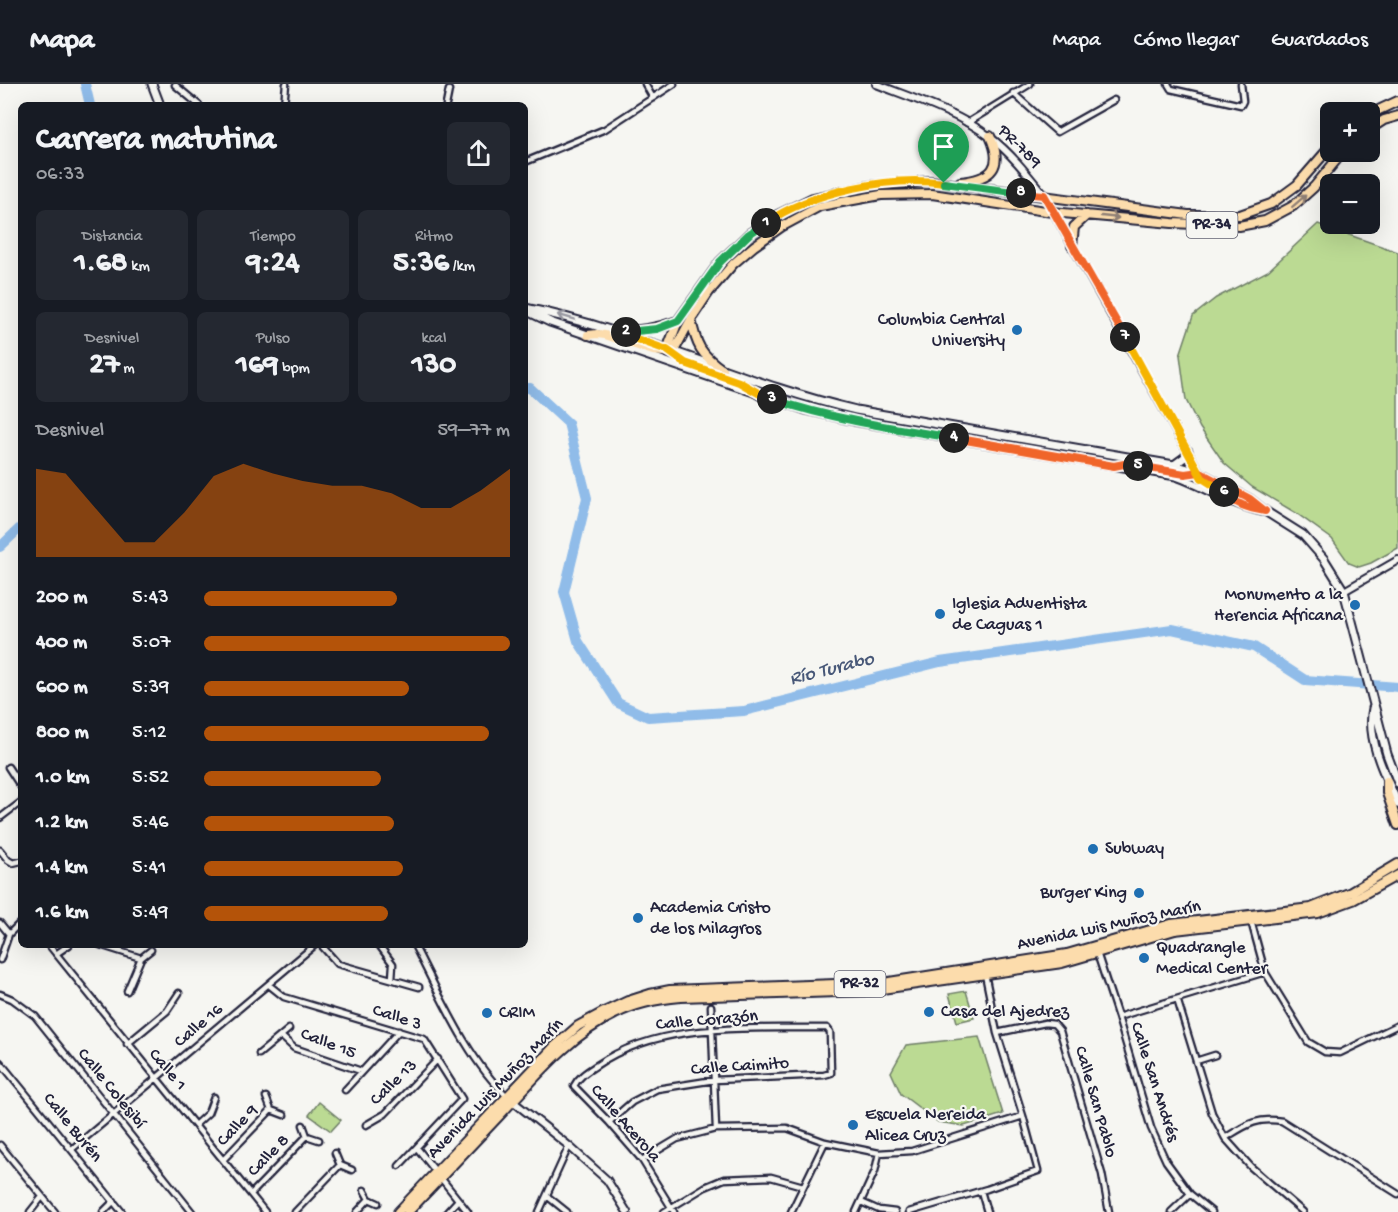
<!DOCTYPE html>
<html lang="es">
<meta charset="utf-8">
<style>
body{margin:0;font-family:"Gochi Hand",sans-serif;background:#242831;color:#f1f3f6;height:100vh;display:flex;flex-direction:column;font-size:22px;white-space:nowrap}
*{box-sizing:border-box;margin:0}
p{font-size:20px;color:#9ea1a6}
.icon{flex:none;width:33px;height:33px;fill:none;stroke:currentColor;stroke-width:2;stroke-linecap:round;stroke-linejoin:round}
.map{position:relative;flex:1;overflow:hidden}
.sheet{position:absolute;left:18px;top:18px;width:510px;height:846px;display:flex;flex-direction:column;background:#171b24;border-radius:9px;box-shadow:0 6px 24px #0002}
.sheet>*{flex:none}
.fabs{position:absolute;left:1320px;top:18px;display:grid;gap:12px}
.fabs a{display:grid;place-items:center;width:60px;height:60px;border-radius:9px;background:#171b24;box-shadow:0 6px 24px #0002;font-size:30px}
.pin{position:absolute;display:grid;place-items:center;width:51px;height:51px;color:#fff;margin:-62px -26px;border-radius:50% 50% 50% 0;rotate:-45deg;box-shadow:0 0 6px #0007}
.pin .icon{rotate:45deg}
.km{position:absolute;width:30px;height:30px;margin:-15px;border-radius:50%;background:#222;color:#fff;font-size:16px;line-height:30px;text-align:center}
.round{display:grid;place-items:center;flex:none;width:63px;height:63px;border-radius:9px;background:#242831}
.overview{display:flex;align-items:center;justify-content:space-between;height:102px;padding:0 18px}
h1{font-size:33px;font-weight:700;line-height:45px}
.metrics{display:grid;grid-template-columns:repeat(3,1fr);gap:9px;height:102px;padding:6px 18px}
.metrics div{display:grid;align-content:center;border-radius:9px;background:#242831;text-align:center}
.metrics b{font-size:30px;font-weight:700}
.metrics small{font-size:16px;font-weight:400}
.metrics p{font-size:16px}
.chart{height:168px;padding:12px 18px}
.chart p{display:flex;justify-content:space-between}
.chart svg{width:100%;height:108px;margin-top:6px;fill:#b45309;opacity:.7}
ul{padding:0 18px;list-style:none;font-size:20px}
li{display:grid;grid-template-columns:96px 72px 1fr;align-items:center;height:45px}
li i{height:15px;border-radius:8px;background:#b45309}
header{display:flex;align-items:center;gap:36px;box-sizing:border-box;height:84px;padding:0 30px;background:#171b24;border-bottom:2px solid #363941}
header strong{font-size:28px}
nav{display:flex;gap:33px;margin-inline-start:auto;font-size:21px}
.map>svg:first-child{display:block}
</style>
<header>
<strong>Mapa</strong>
<nav><a>Mapa</a><a>Cómo llegar</a><a>Guardados</a></nav>
</header>
<div class="map">
<svg width="1398" height="1128" viewBox="0 0 1398 1128">
<rect width="100%" height="100%" fill="#f6f6f2"/>
<filter id="ink" filterUnits="userSpaceOnUse"><feTurbulence type="fractalNoise" baseFrequency=".0167" numOctaves="2"/><feDisplacementMap in="SourceGraphic" scale="12" xChannelSelector="R" yChannelSelector="G"/><feConvolveMatrix kernelMatrix="1 2 1 2 8 2 1 2 1" color-interpolation-filters="sRGB"/></filter>
<g filter="url(#ink)">
<!-- pitch -->
<path fill="#bbda93" stroke="#6e7e67" stroke-width="1.5" d="M1318,140L1398,168V464L1371,479L1359,483L1349,479L1332,455L1296,429L1252,403L1224,379L1200,344L1186,316L1180,271L1193,232L1216,214L1268,187Z
M966,907L974,934L957,938L949,910Z
M979,953L1003,1030L964,1042L938,1038L901,1010L891,988L906,961Z
M319,1018L341,1036L331,1047L309,1031Z"/>
<g fill="none" stroke-linecap="round" stroke-linejoin="round">
<!-- river -->
<path stroke="#90bce9" stroke-width="10" d="M85,0L90,21
M525,304H530L568,339L587,414L564,508L578,557L618,619L648,633L744,627L940,578L1172,545L1254,563L1305,596L1398,603
M0,463L21,443"/>
<!-- minor casing -->
<g stroke="#22223b" stroke-width="9">
<path id="minor" d="M645,0L653,14
M1168,0L1171,5L1241,21L1243,17L1241,0
M175,1L199,21
M1013,9L1057,48L1114,16
M284,21L286,0
M446,21L449,6
M967,39L1030,0
M525,78L605,45L674,0
M8,683L21,703
M0,734L21,718
M0,766L8,776L13,779L21,777
M1251,837L1265,888L1308,958L1325,968L1340,969L1398,941
M0,839L9,850
M49,861L265,1128
M100,861L141,874
M321,861L338,880L419,903
M379,861L393,880L392,895
M414,861C439,909 468,977 508,1013
M1097,869L1118,933L1151,1044L1166,1077L1190,1110L1212,1128
M56,870L69,861
M0,876L9,850L21,838
M269,901L284,913L424,955L462,1015L399,1082
M127,907L141,874L151,866
M0,910L12,915L35,932L192,1128
M1177,915L1212,1029L1225,1054L1251,1083L1303,1128
M711,922L716,1045
M1118,933L1265,888
M997,949L1045,939L1054,940L1060,947L1102,1090L1109,1128
M281,952L294,964L361,987
M127,960L167,927L179,909
M259,970L289,945
M1196,977L1215,971
M0,978L122,1128
M345,1006L399,947
M266,1013L271,1026L284,1031
M609,1038L632,1018L657,1005L714,996L824,991L831,989L830,948L827,944C752,945 661,937 597,981C588,987 579,992 574,1002L609,1038L642,1076L674,1128
M195,1041L208,1029L214,1013
M303,1041L307,1052L319,1056
M366,1041L385,1030L438,975
M1225,1054C1246,1041 1256,1033 1282,1037L1398,1110
M0,1061L55,1128
M417,1064L468,1128
M72,1065L315,861
M335,1069L340,1081L352,1086
M223,1076L271,1026
M642,1076L677,1055L716,1045L787,1044L825,1058L879,1069L912,1067L1023,1032
M364,1106L369,1115L378,1119
M981,1107L987,1128
M251,1110L307,1052
M547,1112L567,1128
M861,1118L879,1126L895,1128
M30,1128L42,1113
M103,1128L114,1117
M295,1128L340,1081
M357,1128L369,1115
M447,1128L458,1116
M539,1128L569,1062
M664,1128L705,1103L724,1095L771,1093L803,1102
M791,1128L825,1058
M856,1128L875,1087L879,1069
M909,1128L987,1105L1038,1087L1023,1032L997,949L985,890
M1171,1128L1190,1110"/>
</g>
<!-- tertiary casing -->
<g stroke="#22223b" stroke-width="10">
<path id="tertiary" d="M876,0C912,14 959,29 990,53C1011,69 1028,91 1044,111L1199,388
M1344,507L1398,476
M510,1015L569,1062L607,1096L627,1128"/>
</g>
<!-- secondary casing -->
<g stroke="#22223b" stroke-width="11">
<path id="secondary" d="M152,0L160,21
M525,224C638,246 743,300 856,326L1174,381L1199,388L1250,415L1265,427L1303,451L1324,475L1344,507L1387,670L1398,699
M527,227L550,238L806,326L854,337L1176,392C1205,402 1232,421 1262,427
M1174,381L1185,373L1188,367
M1176,389L1192,390L1199,388L1206,398L1220,406
M1373,624C1366,655 1385,692 1398,720"/>
</g>
<!-- primary casing -->
<g stroke="#22223b" stroke-width="12">
<path id="primary" d="M1370,30L1398,17
M1370,45L1384,36L1398,32
M960,98C992,95 1004,83 990,52
M1072,162L1074,143L1087,131
M691,235C696,261 701,271 723,286
M614,247C637,248 656,245 678,237
M588,251L597,250L605,251L653,267L673,269L691,235L709,208L733,180L754,162L781,143L820,122L881,111L932,110L1052,128L1172,139L1239,142L1265,137L1293,122L1314,103L1343,68
M760,311L739,298L685,279L667,266L678,237L720,178L749,150L776,132L813,114L868,102L929,97L1188,131H1240L1271,120L1297,101L1330,63
M1387,697V709L1398,741
M398,1128L554,963L578,942L602,929L628,917L650,910L670,906L889,898L1067,870L1171,840L1311,824L1351,808L1398,780
M408,1128C438,1096 469,1064 499,1032C534,995 568,952 615,930C636,919 657,915 681,913L868,907L1062,879L1175,846L1318,829L1353,816L1398,791"/>
</g>
<!-- minor -->
<use href="#minor" stroke="#f6f6f2" stroke-width="4.5"/>
<!-- tertiary -->
<use href="#tertiary" stroke="#f6f6f2" stroke-width="6"/>
<!-- secondary -->
<use href="#secondary" stroke="#f6f6f2" stroke-width="7"/>
<!-- primary -->
<use href="#primary" stroke="#fcdcac" stroke-width="8"/>
</g>
<!-- one-way arrows -->
<defs><path id="oneway-shaft" d="M-6 0H5M1.5-3L5.5 0L1.5 3" fill="none" stroke-width="1.6" stroke-linecap="round" stroke-linejoin="round" transform="scale(1.5)"/></defs>
<g stroke="#8f7f74">
<use href="#oneway-shaft" transform="translate(1299 117) rotate(-41)"/>
<use href="#oneway-shaft" transform="translate(1110 133) rotate(6)"/>
</g>
<use stroke="#9797a0" href="#oneway-shaft" transform="translate(566 233) rotate(-164)"/>
</g>
<g fill="none" stroke-linecap="round" stroke-linejoin="round" filter="url(#ink)">
<!-- split-1 casing -->
<g stroke="#fff" stroke-width="12">
<path id="split-1" d="M766,139C810,108 891,91 944,99"/>
</g>
<!-- split-2 casing -->
<g stroke="#fff" stroke-width="12">
<path id="split-2" d="M626,248L657,245L678,237L720,178L749,150L766,139"/>
</g>
<!-- split-3 casing -->
<g stroke="#fff" stroke-width="12">
<path id="split-3" d="M626,248L614,247L667,266L685,279L739,298L760,310L772,315"/>
</g>
<!-- split-4 casing -->
<g stroke="#fff" stroke-width="12">
<path id="split-4" d="M772,315C831,335 892,344 954,354"/>
</g>
<!-- split-5 casing -->
<g stroke="#fff" stroke-width="12">
<path id="split-5" d="M954,354L1114,382L1124,380L1138,382"/>
</g>
<!-- split-6 casing -->
<g stroke="#fff" stroke-width="12">
<path id="split-6" d="M1138,382L1185,390L1199,388L1250,415L1265,427C1248,424 1236,421 1224,408"/>
</g>
<!-- split-7 casing -->
<g stroke="#fff" stroke-width="12">
<path id="split-7" d="M1125,253L1202,394L1224,408"/>
</g>
<!-- split-8 casing -->
<g stroke="#fff" stroke-width="12">
<path id="split-8" d="M1021,109L1044,111L1125,253"/>
</g>
<!-- split-9 casing -->
<g stroke="#fff" stroke-width="12">
<path id="split-9" d="M944,99L1021,109"/>
</g>
<!-- split-1 -->
<use href="#split-1" stroke="#f5b400" stroke-width="8"/>
<!-- split-2 -->
<use href="#split-2" stroke="#22a559" stroke-width="8"/>
<!-- split-3 -->
<use href="#split-3" stroke="#f5b400" stroke-width="8"/>
<!-- split-4 -->
<use href="#split-4" stroke="#22a559" stroke-width="8"/>
<!-- split-5 -->
<use href="#split-5" stroke="#f0652b" stroke-width="8"/>
<!-- split-6 -->
<use href="#split-6" stroke="#f0652b" stroke-width="8"/>
<!-- split-7 -->
<use href="#split-7" stroke="#f5b400" stroke-width="8"/>
<!-- split-8 -->
<use href="#split-8" stroke="#f0652b" stroke-width="8"/>
<!-- split-9 -->
<use href="#split-9" stroke="#22a559" stroke-width="8"/>
</g>
<!-- markers -->
<g fill="#1f6fb2" stroke="#f6f6f2" stroke-width="2">
<circle cx="1017" cy="246" r="6"/>
<circle cx="1355" cy="521" r="6"/>
<circle cx="940" cy="530" r="6"/>
<circle cx="1093" cy="765" r="6"/>
<circle cx="1139" cy="809" r="6"/>
<circle cx="638" cy="834" r="6"/>
<circle cx="1144" cy="874" r="6"/>
<circle cx="929" cy="928" r="6"/>
<circle cx="487" cy="929" r="6"/>
<circle cx="853" cy="1041" r="6"/>
</g>
<g text-anchor="middle" dominant-baseline="central" stroke-width="4.5" stroke-linejoin="round" paint-order="stroke">
<!-- shield labels -->
<g fill="#f6f6f2" stroke="#626272" stroke-width="1.5">
<rect x="1186.5" y="128" width="51" height="26" rx="4.5"/>
<rect x="834.5" y="887" width="51" height="26" rx="4.5"/>
</g>
<g font-size="16" font-weight="bold" fill="#22223b">
<text x="1212" y="141">PR-34</text>
<text x="860" y="900">PR-32</text>
</g>
<!-- street labels -->
<g font-size="18" fill="#22223b" stroke="#f6f6f2">
<text transform="translate(1019 63) rotate(45)">PR-789</text>
<text transform="translate(1109 842) rotate(-12)">Avenida Luis Muñoz Marín</text>
<text transform="translate(397 934) rotate(18)">Calle 3</text>
<text transform="translate(707 937) rotate(-5)">Calle Corazón</text>
<text transform="translate(199 942) rotate(-40)">Calle 16</text>
<text transform="translate(328 960) rotate(21)">Calle 15</text>
<text transform="translate(740 983) rotate(-4)">Calle Caimito</text>
<text transform="translate(167 986) rotate(50)">Calle 1</text>
<text transform="translate(1154 998) rotate(72)">Calle San Andrés</text>
<text transform="translate(394 999) rotate(-44)">Calle 13</text>
<text transform="translate(111 1005) rotate(51)">Calle Colesibí</text>
<text transform="translate(496 1005) rotate(-46)">Avenida Luis Muñoz Marín</text>
<text transform="translate(1095 1018) rotate(74)">Calle San Pablo</text>
<text transform="translate(625 1040) rotate(49)">Calle Acerola</text>
<text transform="translate(238 1042) rotate(-46)">Calle 9</text>
<text transform="translate(72 1044) rotate(51)">Calle Burén</text>
<text transform="translate(269 1072) rotate(-46)">Calle 8</text>
</g>
<!-- poi labels -->
<g font-size="18" fill="#22223b" stroke="#f6f6f2" text-anchor="start">
<text x="1005" y="236" text-anchor="end">Columbia Central<tspan x="1005" dy="21">University</tspan></text>
<text x="1343" y="511" text-anchor="end">Monumento a la<tspan x="1343" dy="21">Herencia Africana</tspan></text>
<text x="952" y="520">Iglesia Adventista<tspan x="952" dy="21">de Caguas 1</tspan></text>
<text x="1105" y="765">Subway</text>
<text x="1127" y="809" text-anchor="end">Burger King</text>
<text x="650" y="824">Academia Cristo<tspan x="650" dy="21">de los Milagros</tspan></text>
<text x="1156" y="864">Quadrangle<tspan x="1156" dy="21">Medical Center</tspan></text>
<text x="941" y="928">Casa del Ajedrez</text>
<text x="499" y="929">CRIM</text>
<text x="865" y="1031">Escuela Nereida<tspan x="865" dy="21">Alicea Cruz</tspan></text>
</g>
<!-- water labels -->
<g font-size="20" font-style="italic" fill="#485878" stroke="#f6f6f2">
<text transform="translate(832 586) rotate(-14)">Río Turabo</text>
</g>
</g>
</svg>
<div class="fabs">
<a>+</a>
<a>−</a>
</div>
<div class="pin" style="left:944px;top:99px;background:#1e9e55"><svg class="icon" aria-label="arrive" viewBox="0 0 24 24"><path d="M6 21V4h12l-3 4 3 4H6"/></svg></div>
<b class="km" style="left:766px;top:139px">1</b>
<b class="km" style="left:626px;top:248px">2</b>
<b class="km" style="left:772px;top:315px">3</b>
<b class="km" style="left:954px;top:354px">4</b>
<b class="km" style="left:1138px;top:382px">5</b>
<b class="km" style="left:1224px;top:408px">6</b>
<b class="km" style="left:1125px;top:253px">7</b>
<b class="km" style="left:1021px;top:109px">8</b>
<section class="sheet">
<div class="overview"><div><h1>Carrera matutina</h1><p>06:33</p></div><a class="round"><svg class="icon" aria-label="share" viewBox="0 0 24 24"><path d="M12 15V3M7 8l5-5 5 5M5 13v7h14v-7"/></svg></a></div>
<div class="metrics">
<div><p>Distancia</p><b>1.68<small> km</small></b></div>
<div><p>Tiempo</p><b>9:24</b></div>
<div><p>Ritmo</p><b>5:36<small> /km</small></b></div>
</div>
<div class="metrics">
<div><p>Desnivel</p><b>27<small> m</small></b></div>
<div><p>Pulso</p><b>169<small> bpm</small></b></div>
<div><p>kcal</p><b>130</b></div>
</div>
<div class="chart"><p><span>Desnivel</span>59–77 m</p>
<svg viewBox="0 0 160 44" preserveAspectRatio="none"><path d="M0 44V8L10 10L20 24L30 38L40 38L50 26L60 11L70 6L80 10L90 13L100 15L110 15L120 18L130 24L140 24L150 17L160 8V44z"/></svg>
</div>
<ul>
<li><b>200 m</b>5:43<i style="width:63%"></i></li>
<li><b>400 m</b>5:07<i style="width:100%"></i></li>
<li><b>600 m</b>5:39<i style="width:67%"></i></li>
<li><b>800 m</b>5:12<i style="width:93%"></i></li>
<li><b>1.0 km</b>5:52<i style="width:58%"></i></li>
<li><b>1.2 km</b>5:46<i style="width:62%"></i></li>
<li><b>1.4 km</b>5:41<i style="width:65%"></i></li>
<li><b>1.6 km</b>5:49<i style="width:60%"></i></li>
</ul>
</section>
</div>
